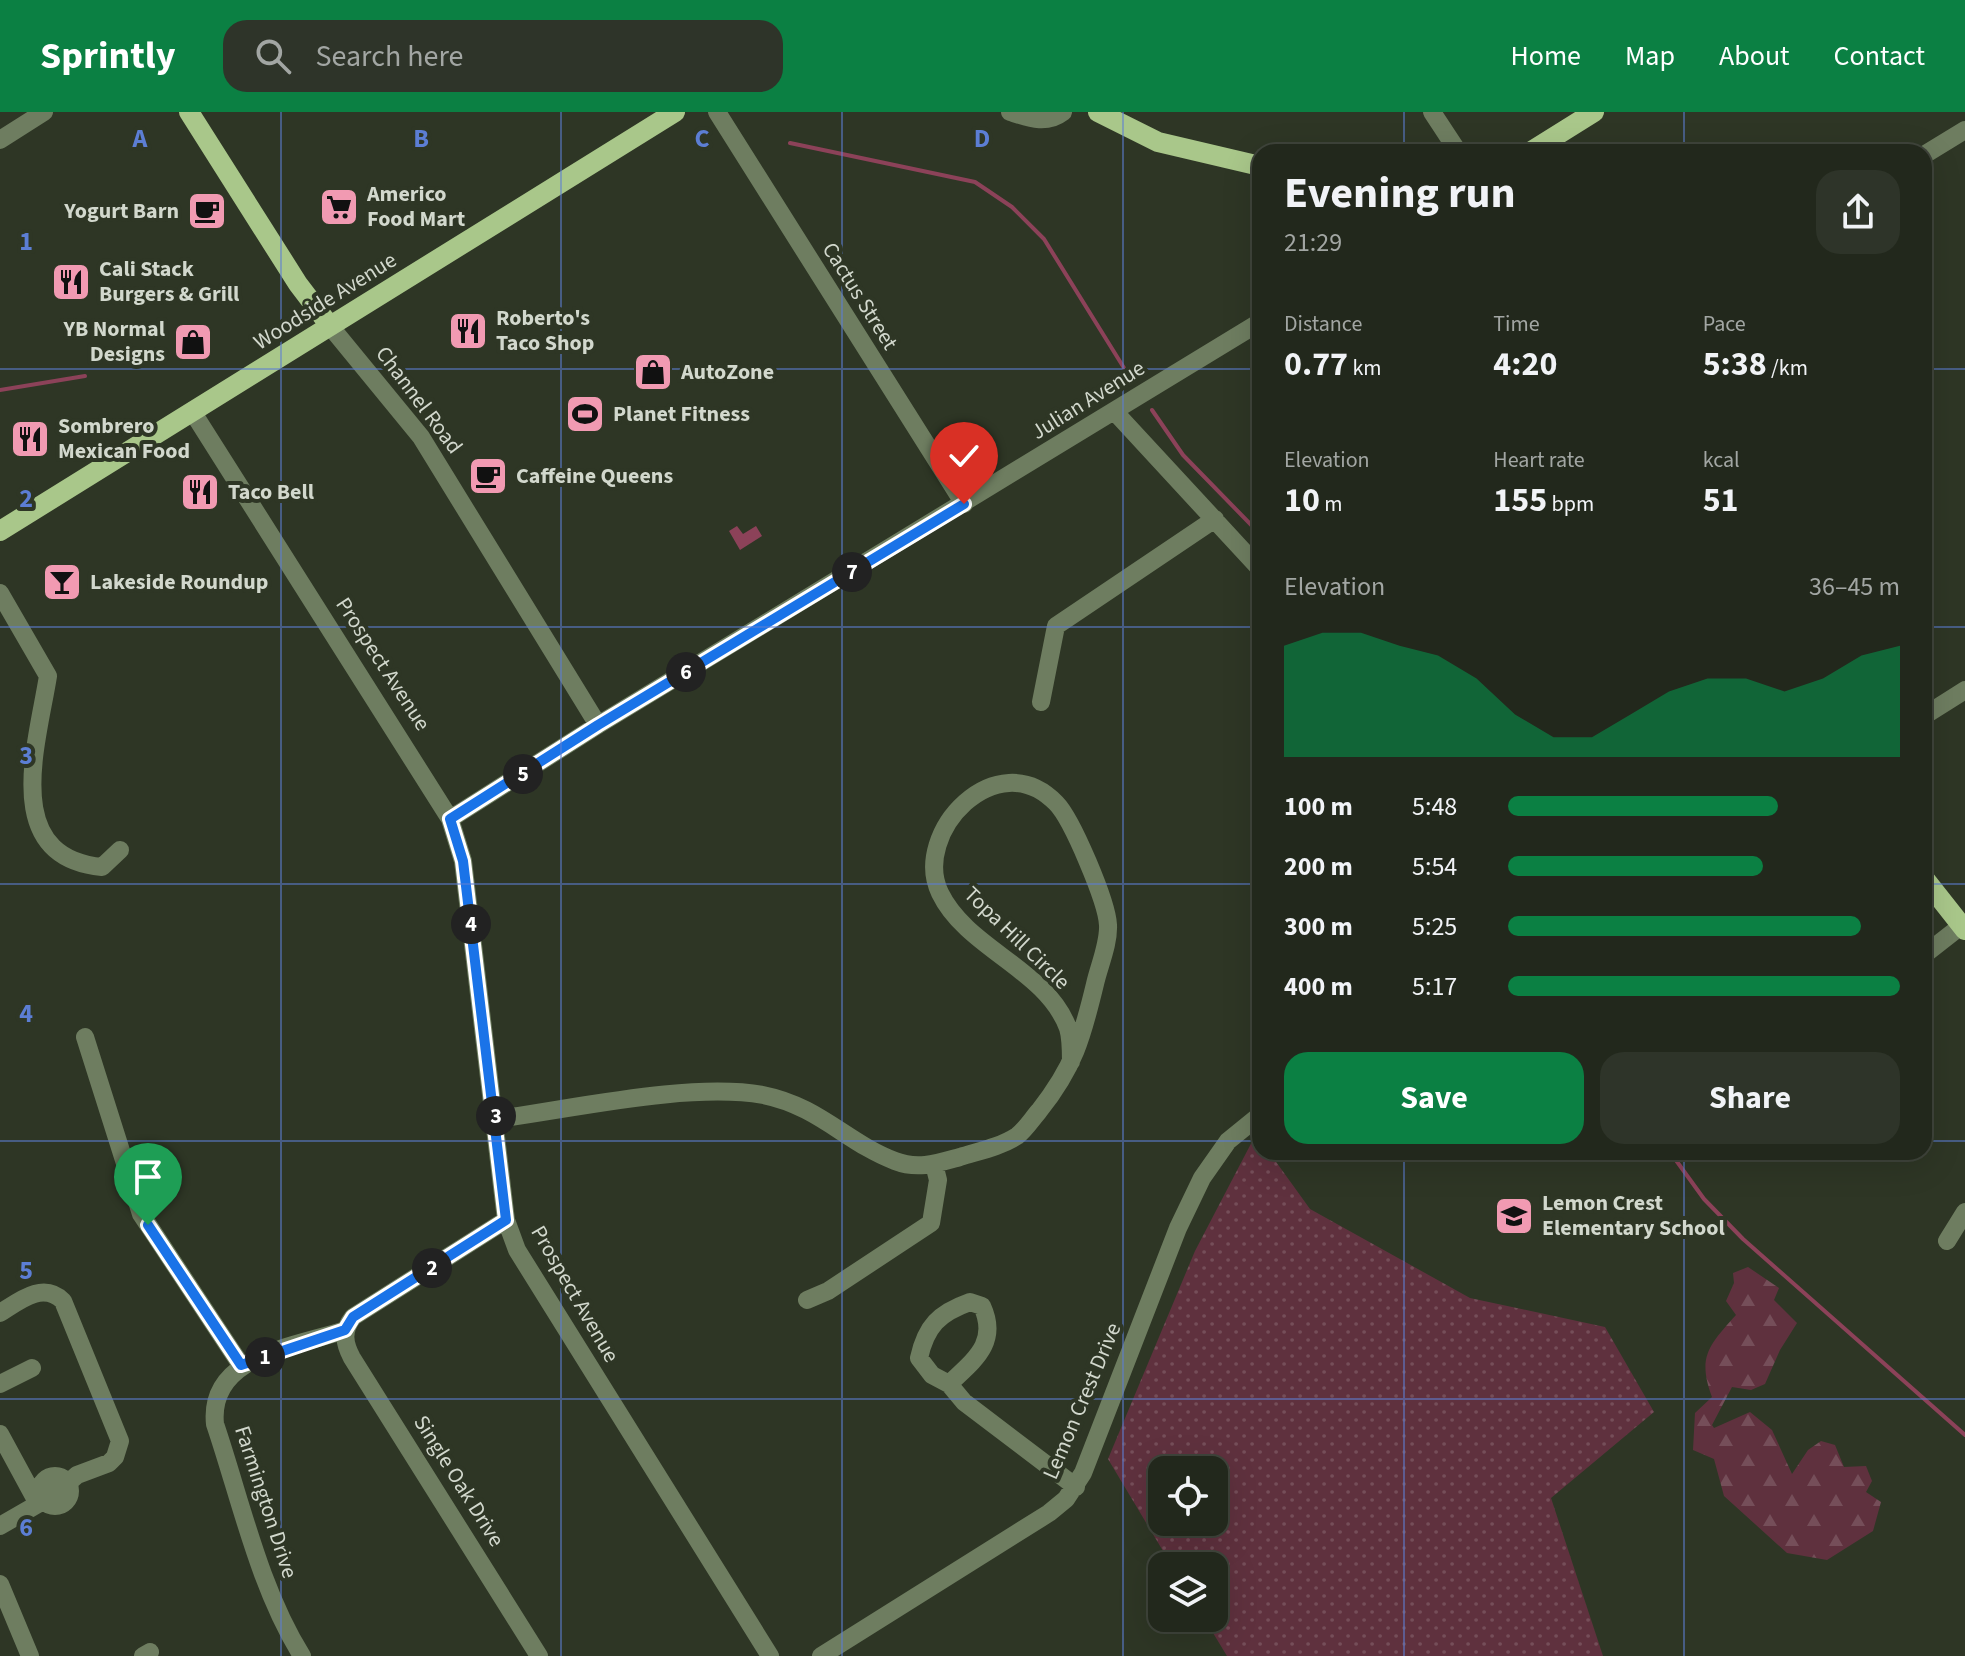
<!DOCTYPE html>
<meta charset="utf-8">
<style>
body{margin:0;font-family:"Source Sans 3",sans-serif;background:#2e3429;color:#f1f3f6;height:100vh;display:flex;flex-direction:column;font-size:30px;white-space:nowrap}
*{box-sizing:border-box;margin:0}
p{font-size:26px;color:#a2a6a3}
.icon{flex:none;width:44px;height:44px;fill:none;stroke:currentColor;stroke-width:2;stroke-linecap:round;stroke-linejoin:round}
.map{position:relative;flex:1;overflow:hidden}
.drawer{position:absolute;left:1252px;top:32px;width:680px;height:1016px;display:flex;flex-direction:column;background:#22281c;border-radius:24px;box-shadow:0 8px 32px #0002,0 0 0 2px #3f443b}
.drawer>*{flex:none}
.tools{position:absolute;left:1148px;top:1344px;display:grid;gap:16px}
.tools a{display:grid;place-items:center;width:80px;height:80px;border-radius:16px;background:#22281c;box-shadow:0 8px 32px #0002,0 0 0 2px #3f443b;font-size:40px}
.pin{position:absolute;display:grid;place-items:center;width:68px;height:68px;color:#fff;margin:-82px -34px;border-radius:50% 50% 50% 0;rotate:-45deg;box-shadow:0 0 8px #0007}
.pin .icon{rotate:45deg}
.km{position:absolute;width:40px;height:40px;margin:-20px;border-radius:50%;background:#222;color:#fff;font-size:22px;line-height:40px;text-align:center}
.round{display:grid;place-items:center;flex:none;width:84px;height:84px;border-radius:24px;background:#2e3429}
.overview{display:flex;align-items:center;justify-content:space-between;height:136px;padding:0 32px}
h1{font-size:44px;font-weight:700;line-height:60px}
.metrics{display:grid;grid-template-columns:repeat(3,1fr);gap:12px;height:136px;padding:8px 32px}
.metrics div{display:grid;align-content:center}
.metrics b{font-size:34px;font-weight:700}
.metrics small{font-size:22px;font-weight:400}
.metrics p{font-size:22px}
.chart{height:224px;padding:16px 32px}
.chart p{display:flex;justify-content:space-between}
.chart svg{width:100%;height:144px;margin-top:8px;fill:#0b8043;opacity:.7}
.cta{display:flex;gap:16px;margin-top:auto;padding:16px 32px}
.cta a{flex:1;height:92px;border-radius:24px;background:#0b8043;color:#fff;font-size:32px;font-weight:700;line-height:92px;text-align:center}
.cta a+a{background:#2e3429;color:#f1f3f6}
ul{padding:0 32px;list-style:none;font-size:26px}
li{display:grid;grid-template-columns:128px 96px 1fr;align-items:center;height:60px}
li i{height:20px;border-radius:10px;background:#0b8043}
header{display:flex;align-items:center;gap:48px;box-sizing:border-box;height:112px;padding:0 40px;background:#0b8043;color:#fff}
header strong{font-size:38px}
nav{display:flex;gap:44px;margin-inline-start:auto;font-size:28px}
.search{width:560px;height:72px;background:#2e3429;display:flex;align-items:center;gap:20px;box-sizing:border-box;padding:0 28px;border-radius:24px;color:#a2a6a3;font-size:30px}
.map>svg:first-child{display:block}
</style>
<header>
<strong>Sprintly</strong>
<div class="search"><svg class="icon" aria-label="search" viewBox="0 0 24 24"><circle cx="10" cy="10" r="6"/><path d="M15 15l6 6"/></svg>Search here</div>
<nav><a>Home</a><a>Map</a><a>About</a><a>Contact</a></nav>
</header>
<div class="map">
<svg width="1965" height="1544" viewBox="0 0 1965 1544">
<defs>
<pattern id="grass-dots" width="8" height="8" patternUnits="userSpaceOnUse" patternTransform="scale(2)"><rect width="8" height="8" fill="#5f313e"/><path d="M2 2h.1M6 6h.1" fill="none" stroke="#754e59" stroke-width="1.8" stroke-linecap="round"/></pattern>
<pattern id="forest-firs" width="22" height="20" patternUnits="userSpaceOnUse" patternTransform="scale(2)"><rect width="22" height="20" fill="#5f313e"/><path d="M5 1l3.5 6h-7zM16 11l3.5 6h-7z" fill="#754e59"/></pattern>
</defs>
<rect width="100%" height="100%" fill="#2e3625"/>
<!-- grass -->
<path fill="url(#grass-dots)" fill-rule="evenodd" d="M1256,1022L1260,1040H1269L1310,1097L1470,1186L1605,1215L1654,1300L1551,1386L1603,1544H1227L1204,1506H1214V1454H1172L1108,1347L1195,1139ZM1162,1358H1214V1410H1162Z"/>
<!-- forest -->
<path fill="url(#forest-firs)" d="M1748,1155L1779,1176L1774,1188L1797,1211L1780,1238L1765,1272L1751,1278L1732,1275L1712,1313L1714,1316L1750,1300L1772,1318L1792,1362L1808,1338L1821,1329L1835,1333L1844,1355L1866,1354L1872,1369L1866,1380L1881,1390L1873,1419L1827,1448L1787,1441L1724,1384L1714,1347L1693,1338L1695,1301L1712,1285C1697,1245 1709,1233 1736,1203L1726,1189L1734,1171L1733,1161Z"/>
<!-- water -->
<path fill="#8c4259" d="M737,414L743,422L756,414L762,424L740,438L729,419Z"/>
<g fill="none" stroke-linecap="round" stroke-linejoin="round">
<!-- stream -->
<path stroke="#8c4259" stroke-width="4" d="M790,31L975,70L1012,95L1044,127L1129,264
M0,278L85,264
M1152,298L1183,343L1260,422
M1670,1040L1704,1087L1743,1127L1965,1323"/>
<!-- minor -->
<path stroke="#6e7d60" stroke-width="18" d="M717,0L964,392
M1010,0C1029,6 1046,13 1063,0
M1432,0L1457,38
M0,28L44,0
M1924,43L1965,18
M330,214L421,325L598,613
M192,299L450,707L463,749L506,1108L517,1138L770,1544
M1114,299L1260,457
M0,481L48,564C37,633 0,745 102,755L120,738
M1041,590L1056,514L1215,407
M1924,604L1965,578
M450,707L598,613L1260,210
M1924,843L1961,814
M85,925L141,1102L241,1253
M496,1007C572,997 690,970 763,983C819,994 847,1031 895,1049C918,1058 938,1051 960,1045C979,1039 1000,1035 1017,1024C1025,1018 1032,1007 1039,999C1074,955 1082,926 1095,872C1099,854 1109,832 1108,813C1107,790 1072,707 1056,691C997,630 911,721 940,781C967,837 1046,857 1068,916C1071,926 1071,939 1071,950
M1829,1040L1830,1041
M506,1108L353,1205C342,1219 344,1231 352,1246L539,1544
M1947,1129L1965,1100
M807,1188L828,1179L931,1111L938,1068L934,1052
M0,1201C19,1189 43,1169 63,1189L120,1329L115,1345L109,1351L77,1363L57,1381L0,1414
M0,1272L32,1256
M949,1272C974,1248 999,1231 982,1194L970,1190C939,1201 926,1214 919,1246L932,1263L949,1272L964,1290L1076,1375
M0,1322L38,1392
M40 1379a15 15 0 1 1 30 0a15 15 0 1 1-30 0Z
M0,1472L30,1544
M143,1544L150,1540
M302,1544C259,1475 241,1389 215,1312C208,1243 295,1235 345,1218
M821,1544L1049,1401L1066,1387L1083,1361L1178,1116L1202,1066L1228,1029L1260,1003"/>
<!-- major -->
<path stroke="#a9c78a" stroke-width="20" d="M189,0L298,172L330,214
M1098,0L1158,30L1260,54
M1530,40L1594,0
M0,419L675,0
M1924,766L1965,818"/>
</g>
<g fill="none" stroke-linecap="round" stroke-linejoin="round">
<!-- route casing -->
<g stroke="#fff" stroke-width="16">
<path id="route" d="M148,1113L241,1253L345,1218L353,1205L506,1108L463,749L450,707L598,613L964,392"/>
</g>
<!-- route -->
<use href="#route" stroke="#1a73e8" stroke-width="10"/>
</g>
<!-- grid -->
<path fill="none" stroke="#5c7ed4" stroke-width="2" stroke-opacity="0.55" d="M281,0V1544M561,0V1544M842,0V1544M1123,0V1544M1404,0V40M1684,0V40M0,257H1260M1924,257H1965M0,515H1260M1924,515H1965M0,772H1260M1924,772H1965M0,1029H1260M1924,1029H1965M1404,1040V1544M1684,1040V1544M0,1287H1965"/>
<!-- icons -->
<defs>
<g id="supermarket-square" transform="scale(2)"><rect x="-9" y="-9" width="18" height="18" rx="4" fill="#f19ab2" stroke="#2e3625"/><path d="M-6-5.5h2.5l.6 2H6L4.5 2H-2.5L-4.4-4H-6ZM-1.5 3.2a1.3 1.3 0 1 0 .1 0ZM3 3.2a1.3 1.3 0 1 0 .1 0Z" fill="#111"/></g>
<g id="cafe-square" transform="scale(2)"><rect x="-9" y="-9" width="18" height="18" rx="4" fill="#f19ab2" stroke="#2e3625"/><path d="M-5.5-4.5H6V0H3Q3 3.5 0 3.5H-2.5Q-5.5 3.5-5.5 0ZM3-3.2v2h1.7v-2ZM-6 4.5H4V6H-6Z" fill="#111"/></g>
<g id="restaurant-square" transform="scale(2)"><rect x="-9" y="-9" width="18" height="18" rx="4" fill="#f19ab2" stroke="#2e3625"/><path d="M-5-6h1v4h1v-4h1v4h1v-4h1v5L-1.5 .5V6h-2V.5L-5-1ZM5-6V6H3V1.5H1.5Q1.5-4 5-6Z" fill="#111"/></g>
<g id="shop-square" transform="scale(2)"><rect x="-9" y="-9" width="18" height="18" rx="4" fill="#f19ab2" stroke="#2e3625"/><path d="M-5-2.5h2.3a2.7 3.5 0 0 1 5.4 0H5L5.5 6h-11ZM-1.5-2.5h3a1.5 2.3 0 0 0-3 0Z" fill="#111"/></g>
<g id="stadium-square" transform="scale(2)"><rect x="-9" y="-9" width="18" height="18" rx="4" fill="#f19ab2" stroke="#2e3625"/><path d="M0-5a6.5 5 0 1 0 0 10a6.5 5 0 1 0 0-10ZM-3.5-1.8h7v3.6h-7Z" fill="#111"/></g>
<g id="bar-square" transform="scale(2)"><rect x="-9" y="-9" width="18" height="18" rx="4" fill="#f19ab2" stroke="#2e3625"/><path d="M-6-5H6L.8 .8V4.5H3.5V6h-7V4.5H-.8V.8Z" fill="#111"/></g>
<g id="school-square" transform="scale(2)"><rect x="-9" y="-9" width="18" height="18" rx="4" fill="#f19ab2" stroke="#2e3625"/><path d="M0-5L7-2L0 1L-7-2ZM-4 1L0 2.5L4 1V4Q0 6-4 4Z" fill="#111"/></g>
</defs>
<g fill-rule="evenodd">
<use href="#supermarket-square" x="339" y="95"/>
<use href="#cafe-square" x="207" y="99"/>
<use href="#restaurant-square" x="71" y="170"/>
<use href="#restaurant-square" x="468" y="219"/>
<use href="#shop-square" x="193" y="230"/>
<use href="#shop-square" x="653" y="260"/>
<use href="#stadium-square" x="585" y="302"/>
<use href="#restaurant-square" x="30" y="327"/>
<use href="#cafe-square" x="488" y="364"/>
<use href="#restaurant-square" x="200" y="380"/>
<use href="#bar-square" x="62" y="470"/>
<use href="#school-square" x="1514" y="1104"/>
</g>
<g text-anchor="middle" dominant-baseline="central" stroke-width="8" stroke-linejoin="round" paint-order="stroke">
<!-- poi labels -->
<g font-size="22" font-weight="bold" fill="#d2d8cd" stroke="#2e3625" text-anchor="start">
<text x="367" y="82">Americo<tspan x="367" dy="25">Food Mart</tspan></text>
<text x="179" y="99" text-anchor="end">Yogurt Barn</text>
<text x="99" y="157">Cali Stack<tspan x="99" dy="25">Burgers &amp; Grill</tspan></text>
<text x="496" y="206">Roberto's<tspan x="496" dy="25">Taco Shop</tspan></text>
<text x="165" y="217" text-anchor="end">YB Normal<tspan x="165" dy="25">Designs</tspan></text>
<text x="681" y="260">AutoZone</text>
<text x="613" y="302">Planet Fitness</text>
<text x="58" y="314">Sombrero<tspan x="58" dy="25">Mexican Food</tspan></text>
<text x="516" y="364">Caffeine Queens</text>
<text x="228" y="380">Taco Bell</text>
<text x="90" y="470">Lakeside Roundup</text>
<text x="1542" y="1091">Lemon Crest<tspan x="1542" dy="25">Elementary School</tspan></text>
</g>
<!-- street labels -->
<g font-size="22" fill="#d2d8cd" stroke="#2e3625">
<text transform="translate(860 184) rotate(58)">Cactus Street</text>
<text transform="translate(325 189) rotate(-32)">Woodside Avenue</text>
<text transform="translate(419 288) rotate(53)">Channel Road</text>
<text transform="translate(1088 288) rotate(-32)">Julian Avenue</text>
<text transform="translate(383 552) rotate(57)">Prospect Avenue</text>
<text transform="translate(1017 826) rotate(44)">Topa Hill Circle</text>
<text transform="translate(575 1182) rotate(60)">Prospect Avenue</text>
<text transform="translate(1082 1289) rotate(-67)">Lemon Crest Drive</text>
<text transform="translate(459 1369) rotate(58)">Single Oak Drive</text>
<text transform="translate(266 1390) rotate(72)">Farmington Drive</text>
</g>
</g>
<g font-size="26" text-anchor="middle" font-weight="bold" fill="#5c7ed4" stroke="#2e3625" stroke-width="8" stroke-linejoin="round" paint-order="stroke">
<text x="140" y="35">A</text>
<text x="421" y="35">B</text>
<text x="702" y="35">C</text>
<text x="982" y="35">D</text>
<text x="26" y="138">1</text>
<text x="26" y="395">2</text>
<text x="26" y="652">3</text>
<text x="26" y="910">4</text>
<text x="26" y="1167">5</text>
<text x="26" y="1424">6</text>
</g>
</svg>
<div class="tools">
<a><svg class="icon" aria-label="locate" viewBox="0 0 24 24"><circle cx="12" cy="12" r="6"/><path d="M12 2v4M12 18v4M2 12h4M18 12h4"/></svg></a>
<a><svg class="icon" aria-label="layers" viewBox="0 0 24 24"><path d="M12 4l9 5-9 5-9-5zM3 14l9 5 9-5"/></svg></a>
</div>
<div class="pin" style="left:148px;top:1113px;background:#1e9e55"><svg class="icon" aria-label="arrive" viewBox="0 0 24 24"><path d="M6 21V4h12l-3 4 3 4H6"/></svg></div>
<div class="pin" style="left:964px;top:392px;background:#d93025"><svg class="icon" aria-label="check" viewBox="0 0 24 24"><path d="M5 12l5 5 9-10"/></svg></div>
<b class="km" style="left:265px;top:1245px">1</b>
<b class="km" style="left:432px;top:1156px">2</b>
<b class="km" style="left:496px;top:1004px">3</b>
<b class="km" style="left:471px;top:812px">4</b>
<b class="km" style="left:523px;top:662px">5</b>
<b class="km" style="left:686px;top:560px">6</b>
<b class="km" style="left:852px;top:460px">7</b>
<section class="drawer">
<div class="overview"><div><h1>Evening run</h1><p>21:29</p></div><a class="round"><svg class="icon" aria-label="share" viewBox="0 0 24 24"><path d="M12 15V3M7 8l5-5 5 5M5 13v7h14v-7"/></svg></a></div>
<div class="metrics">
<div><p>Distance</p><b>0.77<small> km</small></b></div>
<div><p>Time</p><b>4:20</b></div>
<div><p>Pace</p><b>5:38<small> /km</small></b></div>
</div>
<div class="metrics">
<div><p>Elevation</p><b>10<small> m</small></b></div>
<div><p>Heart rate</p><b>155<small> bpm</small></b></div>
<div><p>kcal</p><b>51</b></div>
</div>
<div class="chart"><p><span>Elevation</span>36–45 m</p>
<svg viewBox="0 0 160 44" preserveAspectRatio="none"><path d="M0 44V10L10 6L20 6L30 10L40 13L50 20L60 31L70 38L80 38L90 31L100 24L110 20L120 20L130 24L140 20L150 13L160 10V44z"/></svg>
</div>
<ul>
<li><b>100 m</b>5:48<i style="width:69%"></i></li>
<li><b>200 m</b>5:54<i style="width:65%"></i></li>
<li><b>300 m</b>5:25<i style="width:90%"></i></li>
<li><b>400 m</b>5:17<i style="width:100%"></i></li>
</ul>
<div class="cta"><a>Save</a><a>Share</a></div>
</section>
</div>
